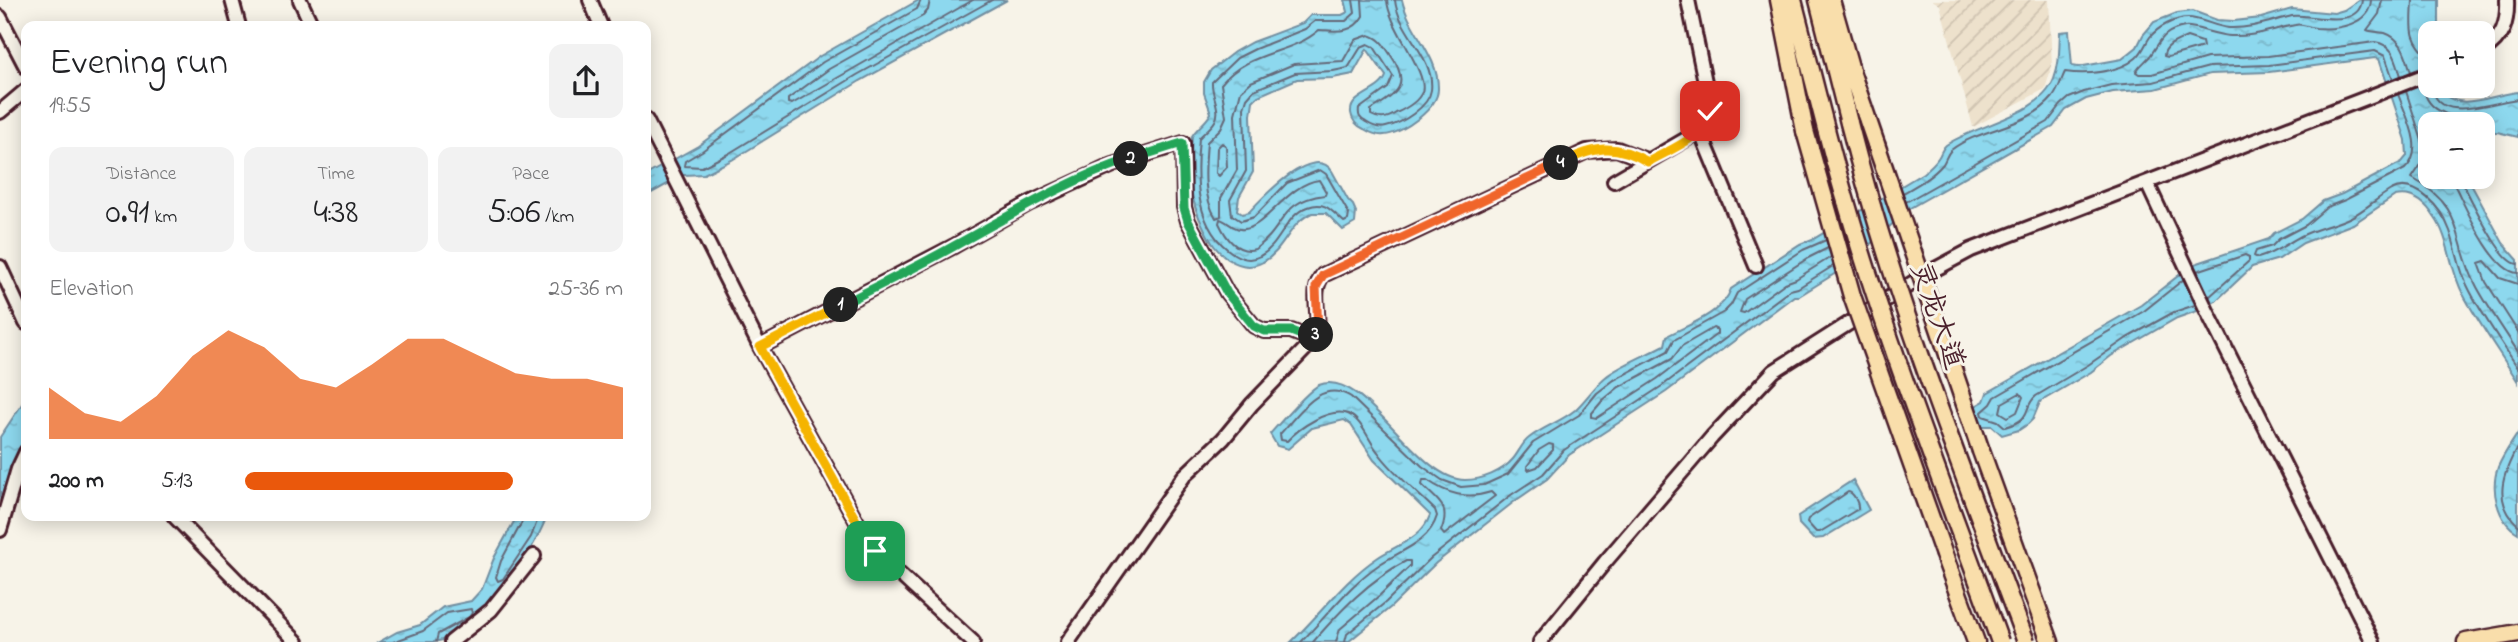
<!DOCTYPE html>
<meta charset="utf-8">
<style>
body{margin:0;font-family:"Indie Flower","LXGW WenKai TC",sans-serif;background:#f2f2f2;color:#202124;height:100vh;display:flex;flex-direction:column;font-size:26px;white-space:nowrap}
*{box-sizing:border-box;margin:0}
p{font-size:23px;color:#757577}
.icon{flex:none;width:38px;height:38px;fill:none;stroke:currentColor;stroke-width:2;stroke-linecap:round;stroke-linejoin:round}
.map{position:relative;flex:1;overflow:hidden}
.drawer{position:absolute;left:21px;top:21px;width:630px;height:500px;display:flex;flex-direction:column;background:#fff;border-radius:14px;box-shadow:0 4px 18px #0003}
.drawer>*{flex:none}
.buttons{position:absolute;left:2418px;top:21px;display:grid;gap:14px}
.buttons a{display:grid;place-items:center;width:77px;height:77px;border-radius:14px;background:#fff;box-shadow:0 4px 18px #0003;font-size:35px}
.pin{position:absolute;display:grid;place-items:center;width:60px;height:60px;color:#fff;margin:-30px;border-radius:14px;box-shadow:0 4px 10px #0006}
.km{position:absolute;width:35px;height:35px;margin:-18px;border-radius:50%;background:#222;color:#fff;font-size:19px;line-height:35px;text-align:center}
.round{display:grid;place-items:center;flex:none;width:74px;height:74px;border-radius:14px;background:#f2f2f2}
.summary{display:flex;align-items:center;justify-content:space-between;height:119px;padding:0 28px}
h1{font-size:38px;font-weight:600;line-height:52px}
.metrics{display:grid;grid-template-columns:repeat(3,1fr);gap:10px;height:119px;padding:7px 28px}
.metrics div{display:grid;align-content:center;border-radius:14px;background:#f2f2f2;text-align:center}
.metrics b{font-size:35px;font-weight:600}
.metrics small{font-size:19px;font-weight:400}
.metrics p{font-size:19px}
.chart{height:196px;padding:14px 28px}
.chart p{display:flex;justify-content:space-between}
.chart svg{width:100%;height:126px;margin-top:7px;fill:#ea580c;opacity:.7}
ul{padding:0 28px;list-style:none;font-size:23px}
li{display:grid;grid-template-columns:112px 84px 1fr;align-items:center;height:52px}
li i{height:18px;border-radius:9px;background:#ea580c}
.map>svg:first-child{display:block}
</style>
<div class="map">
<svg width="2518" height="642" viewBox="0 0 2518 642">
<defs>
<pattern id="industrial-furrows" width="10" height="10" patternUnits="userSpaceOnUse" patternTransform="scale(1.75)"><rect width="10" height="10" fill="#ede1cc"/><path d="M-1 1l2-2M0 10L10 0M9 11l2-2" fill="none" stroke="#cdc1af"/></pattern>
<pattern id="water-ripples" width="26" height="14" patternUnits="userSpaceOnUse" patternTransform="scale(1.75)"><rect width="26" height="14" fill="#8dd8ee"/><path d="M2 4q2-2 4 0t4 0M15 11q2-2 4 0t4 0" fill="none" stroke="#7bb9cc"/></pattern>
</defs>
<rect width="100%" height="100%" fill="#f7f3e8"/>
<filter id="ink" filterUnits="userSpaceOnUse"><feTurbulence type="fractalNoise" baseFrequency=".0143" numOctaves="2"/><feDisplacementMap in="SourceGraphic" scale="14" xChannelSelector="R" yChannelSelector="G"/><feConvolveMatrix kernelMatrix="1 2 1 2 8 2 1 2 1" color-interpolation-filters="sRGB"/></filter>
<g filter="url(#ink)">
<!-- industrial -->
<path fill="url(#industrial-furrows)" d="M1932,0H2049L2052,66L2045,89L1973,127L1940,5Z"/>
<!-- water -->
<path fill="url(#water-ripples)" stroke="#728ea0" stroke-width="2" d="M919,0H1007L860,81L732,160L704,174L684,175L646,196V175L698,146L820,56Z
M1345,0H1402C1409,31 1439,56 1438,89C1438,108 1403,134 1384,135C1377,136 1369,132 1364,129C1357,126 1352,121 1351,113C1349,95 1381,92 1386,76L1367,49L1353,74L1333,78L1297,79L1258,96L1253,101L1251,115L1253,172L1239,197L1237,210L1242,214L1249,212C1263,197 1313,143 1332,171L1348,200L1353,205L1356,212L1355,223L1343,230L1326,213H1312C1289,223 1285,250 1263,262C1251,269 1239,266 1228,259C1216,250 1211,243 1205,230C1187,197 1189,173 1192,136C1197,127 1206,123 1211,113L1204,93V82L1211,70L1234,52L1252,42L1303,23L1311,15H1342L1348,12Z
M2359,0H2439V33H2431V86H2438C2454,116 2492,94 2518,92V137L2497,132H2483V124H2431V177H2467L2503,243L2518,260V382C2500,353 2479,324 2463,294C2450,270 2449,237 2435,218C2426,203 2413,192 2395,196L2353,224L2303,243L2279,259L2252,267L2216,301L2197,311L2177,318L2111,356L2091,372L2040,402L2033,419L2028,424L2019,430L2002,435L1992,426H1979L1972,408L1984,401L1987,393L2141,305L2192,265L2269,239L2274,233L2302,219L2323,201L2342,194L2402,162L2407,156L2406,140L2379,59L2375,58L2269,72L2210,74L2155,89L2113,92L2086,99L2066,110L2053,127L1910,208L1844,268L1799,296H1794L1666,392L1569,455L1547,479L1515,501L1436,563L1391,607L1348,642H1291C1320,615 1343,581 1377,558C1396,545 1422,539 1430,515L1374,460L1351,425L1344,420L1312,428L1288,449L1277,446L1270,434C1279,424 1308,390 1319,385C1364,366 1416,480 1465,480C1482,480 1502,472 1513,459C1519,452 1522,443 1529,438C1543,427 1562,421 1575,410C1587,399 1595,385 1608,375C1625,363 1646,355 1665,345L1667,336C1688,325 1723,313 1731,289L1800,244L1815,238L1923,173C1928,169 1934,164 1938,158C1942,153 1941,149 1946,145C1977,124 2040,116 2054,79C2060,64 2059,48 2060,32L2069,31L2072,66L2078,67L2122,59L2137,47L2143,35L2154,22L2177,13L2193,11L2217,20L2234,21L2261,18L2292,9L2334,13L2344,10Z
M26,398V444L21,451L0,522V437Z
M2518,433V533C2497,521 2490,489 2498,467C2503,455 2511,444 2518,433Z
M1853,480L1869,510L1823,538L1813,539L1799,524L1798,516Z
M517,516H547C531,557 480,635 434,642C417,642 397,642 379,642L397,632L420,625L443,607L471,601L482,589L494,558Z"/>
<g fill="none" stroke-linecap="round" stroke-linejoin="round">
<!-- shore -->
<path stroke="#656979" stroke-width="2" d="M921,0L917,9L823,62L702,151L685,161L684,166L702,167L728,154L857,75L992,0
M930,0L928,10L923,16L829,69L788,99V103L792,104L973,0
M1353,0L1355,13L1346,21H1315L1305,29L1255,49L1237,58L1212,82C1211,95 1222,110 1215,121C1211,128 1204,132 1199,138C1195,179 1195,229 1234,254C1242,259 1251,261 1260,256C1281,245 1285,215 1308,207C1326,200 1332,212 1344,222L1348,220L1349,214L1326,174L1320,170L1287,183L1254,217L1241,221L1232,215L1230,200L1246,171L1244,108L1247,98L1254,90L1295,73L1333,71L1348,68L1361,47L1368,44L1374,47L1393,76L1388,88L1359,109C1358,116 1360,119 1366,122C1372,126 1379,129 1386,127C1401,124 1429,107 1431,90C1435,57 1398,32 1395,0
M1362,0L1363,16C1353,34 1336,31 1319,30C1291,55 1249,50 1221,84L1226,117L1221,128L1207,142C1205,168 1202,195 1216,218L1221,216V198L1237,170L1235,114L1241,91L1251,82L1294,64L1343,61L1355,40L1369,35C1380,38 1384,45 1390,54C1411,84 1399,93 1371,110V115C1380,120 1387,119 1396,113C1405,109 1418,102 1422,92C1429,73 1388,26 1387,0
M2371,0C2370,25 2336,30 2316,28C2308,27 2302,23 2295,25C2273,29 2254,37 2231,36C2218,36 2192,25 2185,27C2162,31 2161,41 2150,56C2145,62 2139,66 2136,72L2139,74H2152L2207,58L2268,56L2375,42C2394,45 2396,60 2401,76
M2382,0L2379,14L2367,30C2372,32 2378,32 2385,33C2403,39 2406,57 2411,72
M2413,0C2412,29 2408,38 2430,59L2420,69
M2187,37L2202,42L2203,47L2168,57L2164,56C2164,45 2178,41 2187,37Z
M2424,84C2423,109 2449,118 2470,118V124
M2432,86C2437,126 2494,101 2518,99
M2406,91L2424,147L2422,163L2412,178C2468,209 2451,239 2477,287C2489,309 2504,330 2518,352
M2398,94C2406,117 2426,150 2405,169L2345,200L2327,207L2306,225L2279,239L2272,246L2256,251L2254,256L2258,258C2275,253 2286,244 2301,236C2317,228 2335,225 2351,217C2365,210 2377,198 2391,190C2416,177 2442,209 2450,231C2457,251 2459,272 2470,291C2484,318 2502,343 2518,368
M1222,143L1226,146L1227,167L1219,176L1216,173L1217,148Z
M2453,177L2455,186C2466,208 2493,272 2518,273
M2462,177V182C2472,200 2499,262 2518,264
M1319,180L1326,192L1325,195C1278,201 1287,227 1255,249C1237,254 1226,238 1219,223L1220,219C1227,221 1232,228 1240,229C1263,233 1286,184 1319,180Z
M1903,193C1917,185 1932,177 1943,164C1946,159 1947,154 1951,150C1981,127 2028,128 2053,97C2059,89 2061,80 2065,72C2085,75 2119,73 2136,58C2143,52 2145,44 2150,37C2158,27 2175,18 2188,18C2201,18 2215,27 2229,28C2251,29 2271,21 2292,16C2309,13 2359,31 2362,0
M1906,202L2048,122L2061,105L2069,98L2084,92L2111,85L2153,82L2209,67L2269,65L2375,51L2385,56L2393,79
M1828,248L1808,258L1745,299L1740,312L1744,313L1785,283L1796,279L1831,257
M2197,271L2245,255L2249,257V261L2209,297
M2184,279L2144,311L1995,397L1991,404L1982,412L1983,416L1998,421L2005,427C2034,419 2022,408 2036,396L2088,365L2127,338L2174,312L2195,305
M2518,284L2500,278L2485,261L2479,263L2486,282L2518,332
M1713,328L1717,330V334L1657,379L1597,418L1592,417V413L1603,400L1619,387L1672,359L1682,346Z
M2020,393L2023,397L2017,412L2008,417L2000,412L2002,403Z
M1549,444L1553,445V450L1537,467L1528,470L1527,466L1539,450Z
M2518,446C2503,473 2492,501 2518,525
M1423,480H1427C1447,494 1467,500 1491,492L1495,496L1444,535L1441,531C1451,506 1439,502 1422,485Z
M1848,492C1853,492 1859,503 1858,509L1820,532H1816L1807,522L1808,519Z
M523,516L522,522L501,561L496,577L498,581L503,579L531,537L539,516
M393,642L423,631L447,613L471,609L472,613L469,617L438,634L436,642
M1301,642C1327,616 1349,585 1380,564C1401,550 1429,543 1437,516L1435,510C1416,491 1393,473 1378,452C1369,441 1361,419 1348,414C1329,407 1299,428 1287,441L1281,440L1280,434C1300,413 1320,378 1351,397L1422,466L1442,480L1461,487L1484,485L1508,474L1533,443L1579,415L1597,393L1614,380L1668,351L1674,340L1724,312L1731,305L1737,293L1803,250L1826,240
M1313,642C1340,611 1369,580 1406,561H1410V566L1380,595L1340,629L1336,642
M1345,642L1347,634L1386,602L1431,558L1511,495L1543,474L1564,450L1662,386L1790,290L1798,288L1833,266"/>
<!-- minor casing -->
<g stroke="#4a1f2b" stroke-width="18">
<path id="minor" d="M232,0L239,26
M300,0L312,26
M590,0L601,26
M0,17L26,67
M2483,51C2503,39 2508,22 2507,0
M0,112L26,90
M646,120L760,347L862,531L883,559L973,642
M1700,131L1756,266
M1614,181L1700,131L1709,117L1710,106L1688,0
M2147,183L2208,313L2373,642
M0,267L26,323
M760,347L954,246L1030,203L1113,165L1183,143L1184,207L1188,221L1227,293L1254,326L1264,331H1291L1314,340
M174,516L297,642
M0,530L18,469L26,452
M451,642L491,610L534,556
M1068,642L1184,476L1223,439L1252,404L1314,340C1324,320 1308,293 1323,275L1587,151L1617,149L1648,161
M1540,642L1605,562L1712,437L1774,371L1928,273L1971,250L2431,73"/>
</g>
<!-- major casing -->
<g stroke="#4a1f2b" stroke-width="21">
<path id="major" d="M1779,0L1805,131
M1793,0L1826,129
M1818,0L1849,123
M1831,0L1852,74L1876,144
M1981,451L2050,642
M1944,555L1976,642
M2466,642L2518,633"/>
</g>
<!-- minor -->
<use href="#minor" stroke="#f7f3e8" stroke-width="12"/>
<!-- major -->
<use href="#major" stroke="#f9deab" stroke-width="16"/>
<!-- major-bridge casing -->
<g stroke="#4a1f2b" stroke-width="21" stroke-linecap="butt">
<path id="major-bridge" d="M1849,123C1894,300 1963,471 2026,642
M1826,129C1871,304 1939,473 2000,642
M1805,131L1852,296L1944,555
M1876,144L1981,451"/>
</g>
<!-- major-bridge -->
<use href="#major-bridge" stroke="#f9deab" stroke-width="16"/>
</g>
</g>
<g fill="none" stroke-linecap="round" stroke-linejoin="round" filter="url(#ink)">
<!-- split-1 casing -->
<g stroke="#fff" stroke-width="14">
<path id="split-1" d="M841,305L760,347L862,531L875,551"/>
</g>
<!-- split-2 casing -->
<g stroke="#fff" stroke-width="14">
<path id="split-2" d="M841,305C879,285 919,266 956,245C1013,214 1069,179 1131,159"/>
</g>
<!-- split-3 casing -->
<g stroke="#fff" stroke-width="14">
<path id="split-3" d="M1131,159L1182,143L1184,208L1188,221L1227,293L1254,326L1264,331H1291L1314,340L1316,335"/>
</g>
<!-- split-4 casing -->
<g stroke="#fff" stroke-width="14">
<path id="split-4" d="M1316,335L1318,331L1316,287L1323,275L1561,163"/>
</g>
<!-- split-5 casing -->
<g stroke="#fff" stroke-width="14">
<path id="split-5" d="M1561,163C1594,147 1614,142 1648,162C1670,149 1705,138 1710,111"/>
</g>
<!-- split-1 -->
<use href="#split-1" stroke="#f5b400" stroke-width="9"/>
<!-- split-2 -->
<use href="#split-2" stroke="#22a559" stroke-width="9"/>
<!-- split-3 -->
<use href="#split-3" stroke="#22a559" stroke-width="9"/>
<!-- split-4 -->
<use href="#split-4" stroke="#f0652b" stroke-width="9"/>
<!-- split-5 -->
<use href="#split-5" stroke="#f5b400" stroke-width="9"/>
</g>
<g text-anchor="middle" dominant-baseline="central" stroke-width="6" stroke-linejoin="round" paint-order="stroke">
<!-- street labels -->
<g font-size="28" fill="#4a1f2b" stroke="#f7f3e8">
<text transform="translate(1936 316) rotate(71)">灵龙大道</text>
</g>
</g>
</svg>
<div class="buttons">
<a>+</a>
<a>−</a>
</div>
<div class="pin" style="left:875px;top:551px;background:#1e9e55"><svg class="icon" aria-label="arrive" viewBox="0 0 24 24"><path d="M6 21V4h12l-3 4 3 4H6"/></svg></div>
<div class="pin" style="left:1710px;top:111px;background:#d93025"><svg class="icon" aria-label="check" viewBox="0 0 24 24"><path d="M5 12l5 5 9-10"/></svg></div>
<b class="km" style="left:841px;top:305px">1</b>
<b class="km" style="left:1131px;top:159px">2</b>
<b class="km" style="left:1316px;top:335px">3</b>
<b class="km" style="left:1561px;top:163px">4</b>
<section class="drawer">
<div class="summary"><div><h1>Evening run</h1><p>19:55</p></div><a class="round"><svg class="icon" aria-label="share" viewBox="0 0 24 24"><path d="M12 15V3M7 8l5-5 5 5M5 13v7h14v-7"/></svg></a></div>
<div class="metrics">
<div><p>Distance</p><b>0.91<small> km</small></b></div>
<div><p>Time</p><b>4:38</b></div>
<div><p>Pace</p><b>5:06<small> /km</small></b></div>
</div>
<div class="chart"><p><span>Elevation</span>25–36 m</p>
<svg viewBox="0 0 160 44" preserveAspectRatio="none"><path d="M0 44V26L10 35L20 38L30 29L40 15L50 6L60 12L70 23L80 26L90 18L100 9L110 9L120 15L130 21L140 23L150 23L160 26V44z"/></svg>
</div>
<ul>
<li><b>200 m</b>5:13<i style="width:71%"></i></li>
</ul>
</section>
</div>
